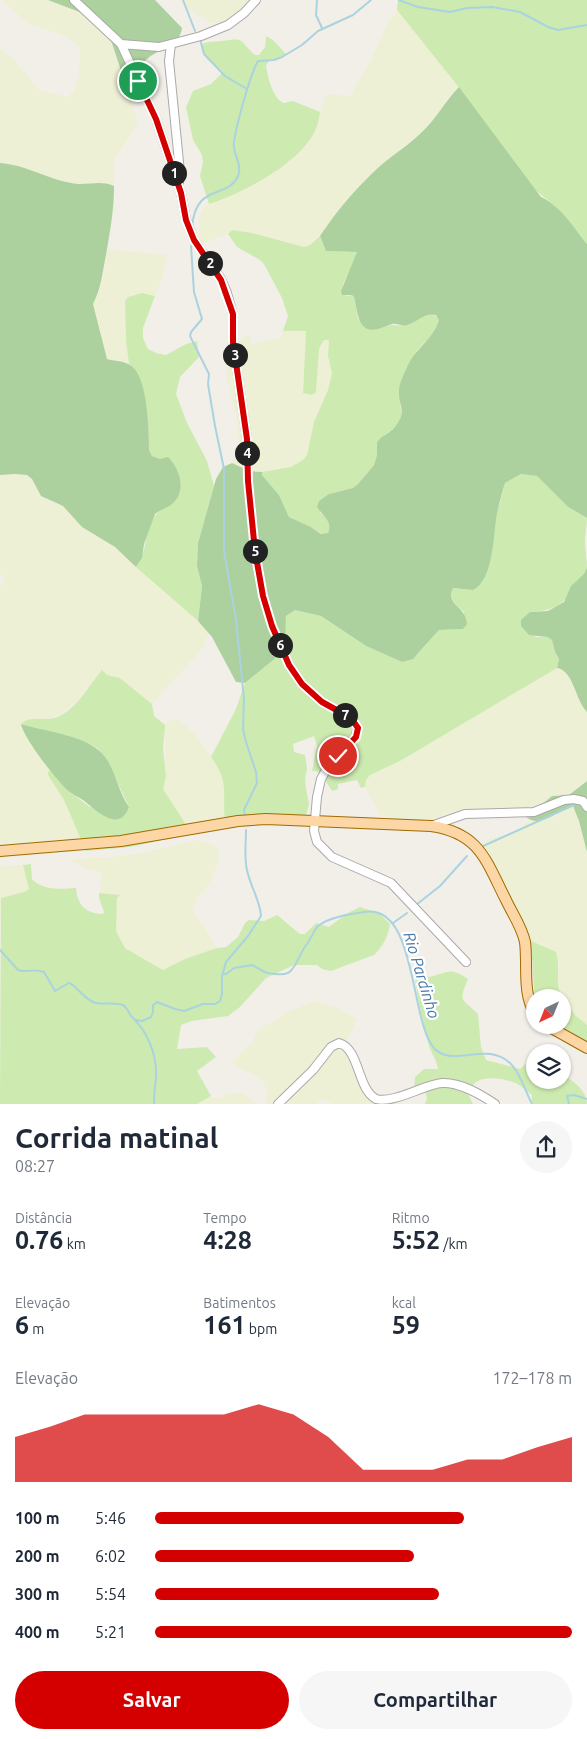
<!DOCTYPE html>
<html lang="pt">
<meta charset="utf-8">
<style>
body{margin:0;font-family:Ubuntu,sans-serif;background:#f6f6f7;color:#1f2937;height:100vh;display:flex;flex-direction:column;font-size:19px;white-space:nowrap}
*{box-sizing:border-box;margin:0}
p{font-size:16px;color:#747a83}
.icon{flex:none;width:28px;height:28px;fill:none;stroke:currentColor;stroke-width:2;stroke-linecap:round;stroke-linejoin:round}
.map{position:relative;height:1104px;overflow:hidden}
.panel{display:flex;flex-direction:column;background:#fff;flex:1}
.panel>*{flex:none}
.needle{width:32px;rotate:223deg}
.fabs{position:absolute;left:526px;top:989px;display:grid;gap:10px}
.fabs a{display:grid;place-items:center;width:45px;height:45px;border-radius:50%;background:#fff;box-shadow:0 1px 4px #0004;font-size:25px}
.pin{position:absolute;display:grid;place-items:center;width:42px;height:42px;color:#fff;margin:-21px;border:2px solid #fff;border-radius:50%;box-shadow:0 1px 5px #0007}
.km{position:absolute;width:25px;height:25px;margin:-12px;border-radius:50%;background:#222;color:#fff;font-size:14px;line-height:25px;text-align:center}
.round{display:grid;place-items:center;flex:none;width:52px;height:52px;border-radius:26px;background:#f6f6f7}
.head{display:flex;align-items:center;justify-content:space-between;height:85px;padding:0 15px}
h1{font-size:28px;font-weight:700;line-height:38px}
.metrics{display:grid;grid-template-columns:repeat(3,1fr);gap:8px;height:85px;padding:5px 15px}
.metrics div{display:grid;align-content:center}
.metrics b{font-size:25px;font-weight:700}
.metrics small{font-size:14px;font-weight:400}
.metrics p{font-size:14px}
.chart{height:140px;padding:10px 15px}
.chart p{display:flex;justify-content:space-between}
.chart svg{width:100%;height:90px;margin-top:5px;fill:#d40000;opacity:.7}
.cta{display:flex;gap:10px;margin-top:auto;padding:10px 15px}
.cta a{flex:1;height:58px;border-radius:30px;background:#d40000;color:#fff;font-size:20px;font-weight:700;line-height:58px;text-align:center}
.cta a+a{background:#f6f6f7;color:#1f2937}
ul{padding:0 15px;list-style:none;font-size:16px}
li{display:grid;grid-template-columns:80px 60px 1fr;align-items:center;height:38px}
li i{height:12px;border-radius:6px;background:#d40000}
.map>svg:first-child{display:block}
</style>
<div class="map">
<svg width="587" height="1104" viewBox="0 0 587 1104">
<rect width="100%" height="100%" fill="#f2efe9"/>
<!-- farmland -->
<path fill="#eef0d5" d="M2,0H48L82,13L109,34L138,123L114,160V186L107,183H70L53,179L10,164L0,163V48L13,58L38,89L67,97L74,91L79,74L80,48L65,36L28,24Z
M180,0H253L245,10L235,16L223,22L210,23L188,9Z
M397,10L459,87L449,96L435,119L424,131L380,166L356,190L334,215L320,236L310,245L304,247L252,233L232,230L226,235L199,245V216L202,210L209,204L258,183L275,172L315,130L326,94L350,96L371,60L388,22Z
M107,249L167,255L163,276L155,296L142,293L128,297L125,301L126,341L129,364L107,360L93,303L99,291L104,275Z
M283,331H306L305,364L302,388L324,340H329L328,356L332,373L328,390L314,422L307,455L303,460L291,467L283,469L262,472L249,471L232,463L239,446L237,422L227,380L226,362L243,336H250L252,344L280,338Z
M15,474L27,475L32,479L35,486L49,501L63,506L82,527L115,547L190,613L209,633L203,648L152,704L120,678L107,675L87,687L79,700L56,718L29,719L28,740L51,770L48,772L64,800L86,851L0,858V586L4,583V578L0,573V475Z
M557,668L564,671L569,677L587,712V781L575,792L569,795L552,796L544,802L523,809H466L454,811L427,822L405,821L380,815L365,787L366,780L370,775L400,761Z
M173,719H177L193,732L221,770L225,784L224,814L226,827L192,834L163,790L166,776L164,724Z
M573,806L579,821L587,852V1025L575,1015L560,995L557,983L559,962L545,946L527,939L473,847L491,838L513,833L530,820L536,821L556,816Z
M198,840L215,846L219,851L220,858L211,880L204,891L197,897L193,910L217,948L185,959L163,970L126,948L116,931L117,898L119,895L99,893L102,874L89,870L69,860L131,855Z
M23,865L29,889L24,892L18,893L2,914L0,924V866Z
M314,1001L337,1008L357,1019L344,1047L357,1083L368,1096L400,1099L401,1104H334L321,1099L317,1104H265L268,1094L264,1083L254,1074L238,1068L232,1062L254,1041V1037L258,1030L290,1011Z
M233,1093H244L257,1104H197L210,1097L219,1098Z"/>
<!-- grass -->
<path fill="#cdebb0" d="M398,0H587V244C578,233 569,220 559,210C550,200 540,196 532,186L457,85L397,10Z
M266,36L273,40L286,54L268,62L266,66C268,78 273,99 284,103L293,101L320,112C319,118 318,125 315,131C299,164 243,193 209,204L200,176L203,162L202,155L193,140L186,107L193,91L211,84L223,72C215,65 200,57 202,44C209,41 214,42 222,41C246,37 238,40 255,55H259L265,47Z
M232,230L252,233L304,247L310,245L320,236L326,251L357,252L356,259L343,284L346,296L352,295L354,297L358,319L381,328C393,322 395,327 405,325C417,323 427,307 439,318C440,332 423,341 416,352C413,355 400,395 400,399C400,409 404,411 399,421C394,432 384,433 377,442V455L374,465L358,484L353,488L329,494L320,512C327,519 332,524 328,533L322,534L311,527L289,517L279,495L262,475V472L291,467L303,460L307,455L314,422L328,390L332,373L328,356L329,340H324L319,349L316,392L312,395L303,393L306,331H283L288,316L282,298L264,264L260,260L237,247L228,234Z
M142,293L155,296L143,328V338L148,349L156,353L166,355L186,344L197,341L199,357L180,377L176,394L187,423L207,461L214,486L198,543L197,566L202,586L198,621L136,567C149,554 142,523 161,510L160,459L152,456L149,450C149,427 148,379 129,364L126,341L125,301L128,297Z
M521,474L537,476L568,507L587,518C587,526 585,534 585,541C585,550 587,558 587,568C586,574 580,580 577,584C562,606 556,610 530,612L535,637H547L552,640L555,652L559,659L557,668L400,761L370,775L366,780L365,787L361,788L357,780L338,784V789L332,791L323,777L324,772L312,771L317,746L314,736L293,744L294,752L305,755L307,769L305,778L306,789L309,804L304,824L278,822L226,826C220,795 232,786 211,757L236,709L245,683L278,656L282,648L286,616L295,610L321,616L366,646L402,662L418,654L439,630L463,629L464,612C456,605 448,599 453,588L473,590L482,582L490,560L497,513L505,483Z
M102,670L107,675L120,678L152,704L154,716L165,725L163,748L166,776L163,789L192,834L130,847L86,851L64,800L48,775V772L51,770L67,790L90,807H129L106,758L98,749L92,745L21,724C30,715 43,721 55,718C76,711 89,685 102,670Z
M31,864L32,879C43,891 62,889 76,888C77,905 87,914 103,914L104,912L99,898V893L120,895L117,898L116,931L125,948L163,970L185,959L217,948L226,947L238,937L245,923L249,920L264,921L277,915L300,934H305L316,923L329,927L346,914L360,907L380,914L390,924C389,935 382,948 374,955L331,971L322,969L317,965H294L266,978L240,1007L228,1016L192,1021L181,1025L177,1049L207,1047L216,1057L197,1071L211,1096L197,1104H0L1,898L24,892L29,889L23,865Z
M527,939L556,952C561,968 554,983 562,998H535V1005L532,957Z
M416,970L429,977C448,973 449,966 468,979C458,1003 462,998 478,1014L481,1047L486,1060L520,1069L534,1056L535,1080H562L563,1075C573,1080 587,1091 587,1104H531L532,1095C527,1091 521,1086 516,1083C498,1077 474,1073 468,1094L473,1104H425L427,1098L425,1091L414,1087L415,1077L424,1069H438C437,1061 432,1054 429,1046C423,1021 417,997 414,972Z
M562,998L575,1015L587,1025V1051L547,1025H562Z"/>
<!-- forest -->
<path fill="#add19e" d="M48,0H155L182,28C180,46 158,49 147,59C139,66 132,75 125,83L109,34L82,13Z
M459,87L541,197C561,206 574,228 587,244V518L568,507L537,476L521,474L505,483C502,493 499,503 497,514C493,534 494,580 473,590L453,588C445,605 466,606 467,624L463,629L439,630L413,659L402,662L366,646L321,616L295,610L286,616L285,639L278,656L245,683L236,682L212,637L198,621L202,586L197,566L198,543L216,479L223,467L232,463L249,471L262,472V475L279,495L289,517L311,527L321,534L328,533C333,522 323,516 317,507L319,501L329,494L353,488L358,484L374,465L377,455V442C383,434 392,433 397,424C407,409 398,405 399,391C399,383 405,372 408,365C416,348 434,338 439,320L436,315C424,312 418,322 407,325C402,327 397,323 392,324C388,325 385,327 381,328C358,336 358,314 354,297L352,295H342L341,291L357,252L326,251L320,236C337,210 357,187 380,166C395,153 412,143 425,129C438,116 446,100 459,87Z
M0,163C28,165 52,182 79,184C92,184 103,181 114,186C114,211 110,231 106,255C102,274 102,286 93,304L107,359C114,361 124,361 130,365C148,375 149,431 149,450L152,456L160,459L168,457C180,468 187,492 172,504C167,508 160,510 155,514L144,544L142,558L136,567L115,547L82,527L63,506L41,496L32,479L27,475L15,474L0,475Z
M587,568V712C575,700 574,671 557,668L559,659L555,652L552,640L547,637L529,635L521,626V620L530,612L548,611L564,602L571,586L584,574Z
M21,724C46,732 90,735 106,758C116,773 119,793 129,807C119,834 96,810 83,800C78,797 72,794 67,790C56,779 24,739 21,724Z
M587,781V852L579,821L573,806C558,810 540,829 526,817L552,796L569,795Z"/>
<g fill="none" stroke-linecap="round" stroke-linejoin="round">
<!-- stream -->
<path stroke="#aad3df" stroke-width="2" d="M183,0L195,31
M317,0L316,15L322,28
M399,0L418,7L450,12L467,8L492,7L520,12L548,27L558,30L587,25
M200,39L204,54L225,76L247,89
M192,227C196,182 227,200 238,176C243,164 232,154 234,142C236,127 250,74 258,61L274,60L282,57L302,45L318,31L353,15L371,0
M191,246L194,292L202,319L191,332L190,336L209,374L208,384L215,426L224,469V551L236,620L244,699L243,729L246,742L256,772L257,783L244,810L245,817
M481,847L574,805
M416,905L440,886L467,856
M393,923L407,913
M0,950L18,970C26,973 34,968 44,972L55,991L69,983C76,985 82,997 93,1002C103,1006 113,1001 123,1005C127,1007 129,1014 132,1017C148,1032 157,1055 156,1077C155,1086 154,1094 154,1104
M223,974H226L234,968L252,965C258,967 262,972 268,973C294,978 292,969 302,952C304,947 308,944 310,939C313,935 314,930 318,926C329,917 351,914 365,912C416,904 410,1017 433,1047C452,1070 486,1039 511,1064C521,1074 525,1091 532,1104
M136,1020L142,1021L151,1017L153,1012V1005L157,1002L175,1009L184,1011L203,1004H215L220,1001L222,994V976L226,962L248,936L261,916C260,900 250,886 247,870C244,858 246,843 246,830
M569,1104L567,1096L574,1095L587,1099"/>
<!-- minor casing -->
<g stroke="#a9a9a9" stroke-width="10">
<path id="minor" d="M74,0L121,44L156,119L181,193L186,219L194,240L221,279L227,293L233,314V342L247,439L248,481L255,551L263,596L272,626L289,665L302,684L322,702L351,718L358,728L355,737L326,770L321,779L317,797L314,831L317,842L332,857L391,883L466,962
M121,44L159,47L201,36L228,25L244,13L256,0
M171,44L169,61L180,172L179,183
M431,826L465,814L534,812L564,800L574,799L583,801L587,807
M278,1104L313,1070L331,1047L339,1043C360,1049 357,1089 376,1099C394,1104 425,1084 442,1083C460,1082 480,1094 495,1104"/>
</g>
<!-- major casing -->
<g stroke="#a06b00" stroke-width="12">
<path id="major" d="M0,851L121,841L238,821L266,819L431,826C480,833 486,861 506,900C512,913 522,927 525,942C528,965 522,993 535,1014
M546,1025L587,1048"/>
</g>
<!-- minor -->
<use href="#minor" stroke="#fff" stroke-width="8"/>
<!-- major -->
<use href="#major" stroke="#fcd6a4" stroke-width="10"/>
</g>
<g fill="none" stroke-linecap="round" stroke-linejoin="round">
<!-- route casing -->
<g stroke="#fff" stroke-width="10">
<path id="route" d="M138,81L156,119L181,193L186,220L194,240L221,280L233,314V342L247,439L248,481L255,551L263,596L272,626L289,665L302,684L322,702L351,718L358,728L356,737L338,756"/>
</g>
<!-- route -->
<use href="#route" stroke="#d40000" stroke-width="6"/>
</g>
<g text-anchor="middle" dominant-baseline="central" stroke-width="4.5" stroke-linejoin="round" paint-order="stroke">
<!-- water labels -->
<g font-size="16" font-style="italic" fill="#4a7aab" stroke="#fff">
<text transform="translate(422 975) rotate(73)">Rio Pardinho</text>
</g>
</g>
</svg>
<div class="fabs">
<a><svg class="needle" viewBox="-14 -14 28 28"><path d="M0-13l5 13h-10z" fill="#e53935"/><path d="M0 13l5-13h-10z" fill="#747a83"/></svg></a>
<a><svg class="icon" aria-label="layers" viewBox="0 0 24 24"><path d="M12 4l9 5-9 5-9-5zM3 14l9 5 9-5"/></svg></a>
</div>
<div class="pin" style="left:138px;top:81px;background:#1e9e55"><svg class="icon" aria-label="arrive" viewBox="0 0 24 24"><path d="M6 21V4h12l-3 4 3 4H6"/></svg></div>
<div class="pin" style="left:338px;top:756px;background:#d93025"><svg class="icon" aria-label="check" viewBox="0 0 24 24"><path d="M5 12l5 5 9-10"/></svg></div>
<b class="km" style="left:174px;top:173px">1</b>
<b class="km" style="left:210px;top:263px">2</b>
<b class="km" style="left:235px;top:355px">3</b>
<b class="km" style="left:247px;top:453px">4</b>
<b class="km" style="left:255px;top:551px">5</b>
<b class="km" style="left:280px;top:645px">6</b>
<b class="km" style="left:345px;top:715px">7</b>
</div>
<section class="panel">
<div class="head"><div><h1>Corrida matinal</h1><p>08:27</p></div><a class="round"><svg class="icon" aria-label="share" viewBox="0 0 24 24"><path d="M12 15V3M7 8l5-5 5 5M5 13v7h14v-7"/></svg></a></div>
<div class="metrics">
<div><p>Distância</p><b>0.76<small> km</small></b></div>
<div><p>Tempo</p><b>4:28</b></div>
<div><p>Ritmo</p><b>5:52<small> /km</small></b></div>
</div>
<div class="metrics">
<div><p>Elevação</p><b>6<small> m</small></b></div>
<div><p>Batimentos</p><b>161<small> bpm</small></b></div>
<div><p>kcal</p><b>59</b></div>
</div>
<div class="chart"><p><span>Elevação</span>172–178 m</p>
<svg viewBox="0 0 160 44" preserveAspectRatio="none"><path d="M0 44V22L10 17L20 11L30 11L40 11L50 11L60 11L70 6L80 11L90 22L100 38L110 38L120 38L130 33L140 33L150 27L160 22V44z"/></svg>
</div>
<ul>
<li><b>100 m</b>5:46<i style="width:74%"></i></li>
<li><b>200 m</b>6:02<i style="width:62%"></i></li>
<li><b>300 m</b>5:54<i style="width:68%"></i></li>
<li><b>400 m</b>5:21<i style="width:100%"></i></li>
</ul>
<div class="cta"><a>Salvar</a><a>Compartilhar</a></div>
</section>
